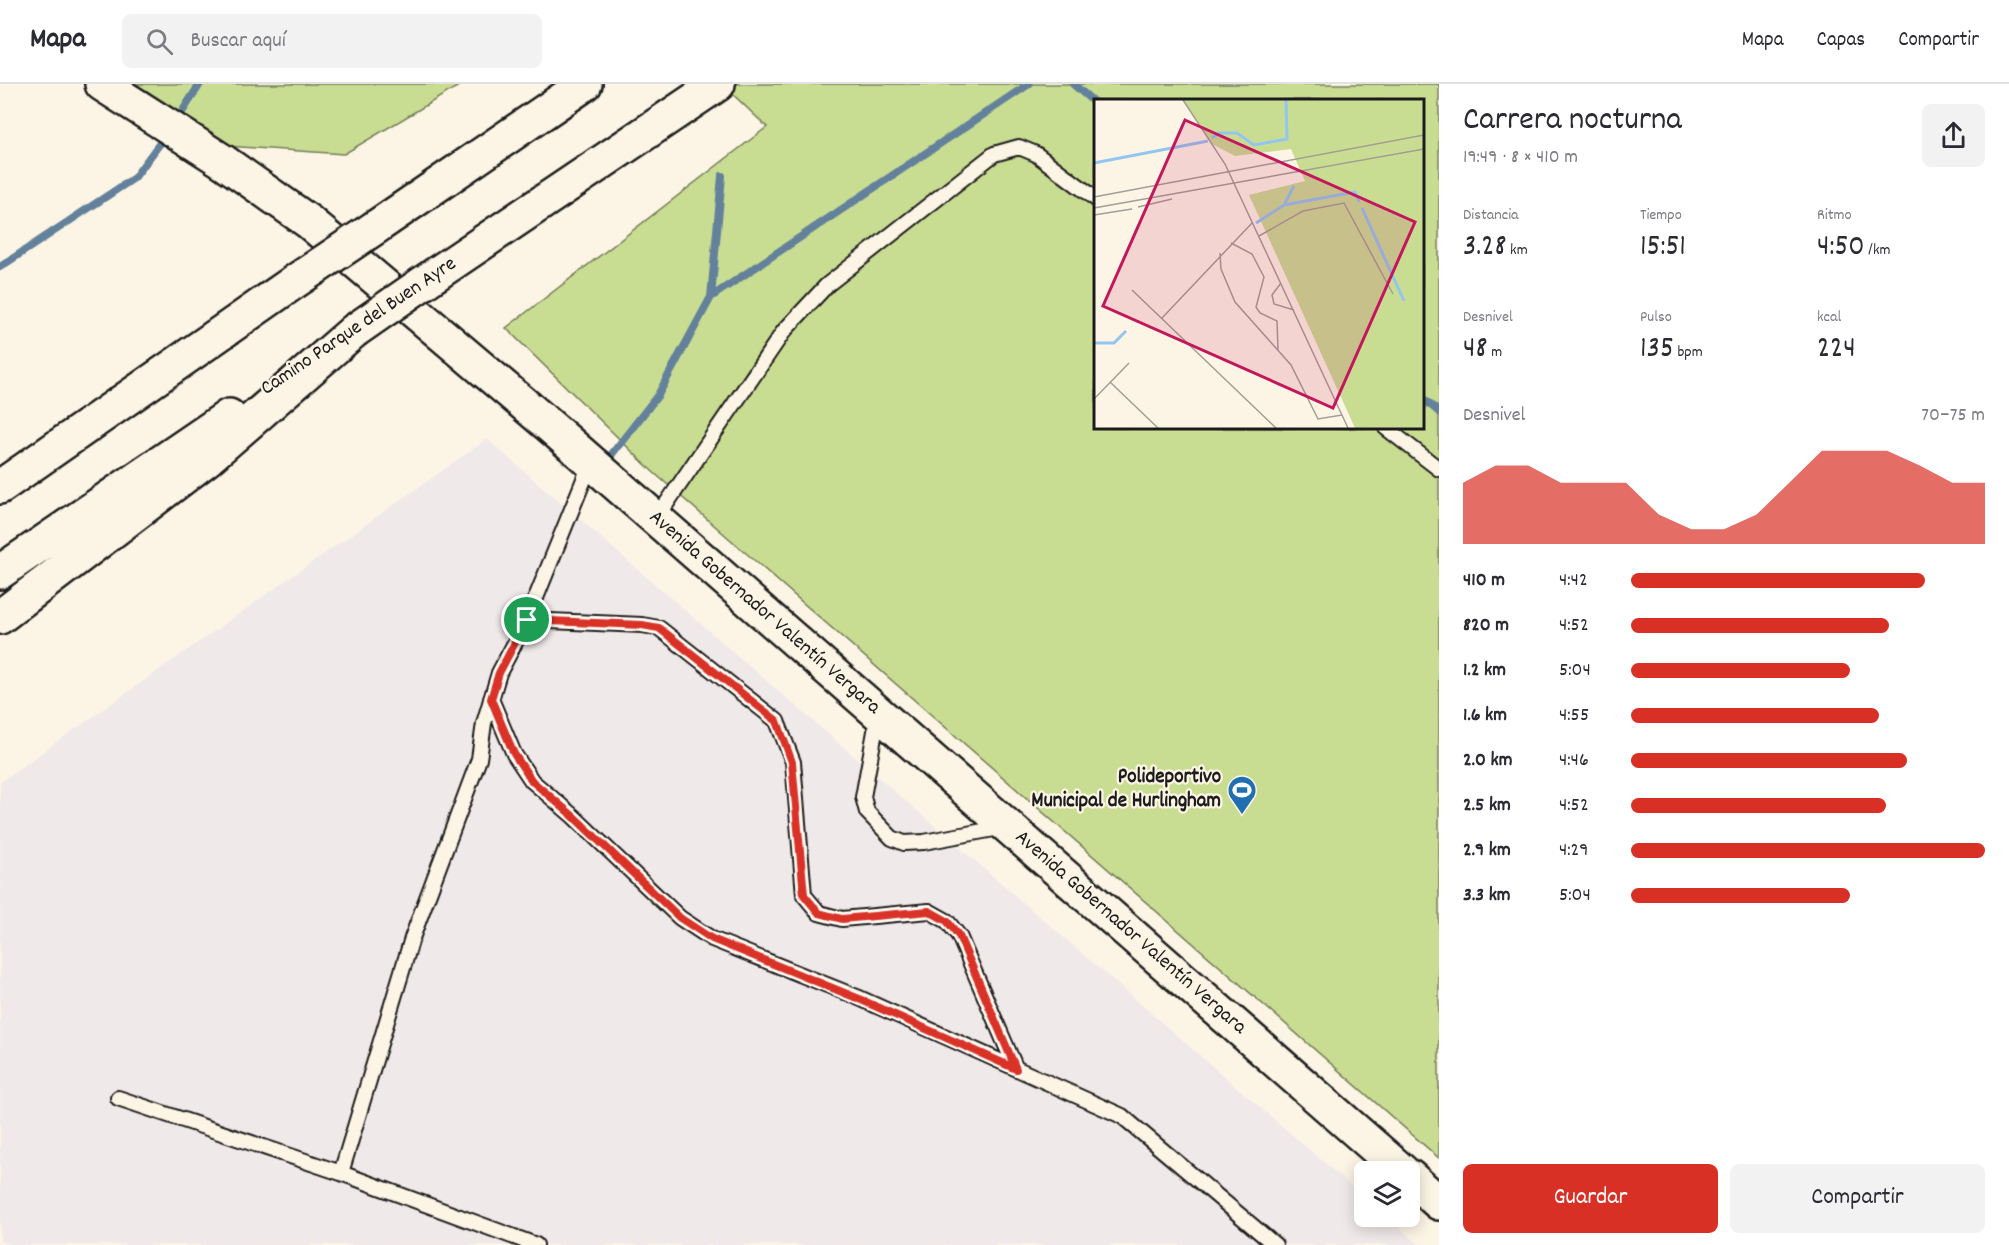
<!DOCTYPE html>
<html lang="es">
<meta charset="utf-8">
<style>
body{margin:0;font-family:Dekko,sans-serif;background:#f2f2f3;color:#2b2b33;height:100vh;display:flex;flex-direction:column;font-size:22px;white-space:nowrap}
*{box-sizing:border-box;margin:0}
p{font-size:20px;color:#7c7c81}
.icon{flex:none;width:33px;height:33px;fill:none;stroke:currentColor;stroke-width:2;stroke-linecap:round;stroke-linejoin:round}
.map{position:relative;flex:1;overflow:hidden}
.drawer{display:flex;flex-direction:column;background:#fff;width:570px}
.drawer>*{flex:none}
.controls{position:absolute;left:1354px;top:1077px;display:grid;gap:12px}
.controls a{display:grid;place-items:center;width:66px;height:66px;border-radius:9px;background:#fff;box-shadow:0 3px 15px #0003;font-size:30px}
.pin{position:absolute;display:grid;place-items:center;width:51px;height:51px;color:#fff;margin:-26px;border:3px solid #fff;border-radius:50%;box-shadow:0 2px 6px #0007}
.round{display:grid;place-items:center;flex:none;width:63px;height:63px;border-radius:9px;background:#f2f2f3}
.overview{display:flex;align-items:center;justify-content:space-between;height:102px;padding:0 24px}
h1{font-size:33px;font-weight:600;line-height:45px}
.stats{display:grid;grid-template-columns:repeat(3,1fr);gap:9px;height:102px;padding:6px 24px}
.stats div{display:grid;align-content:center}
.stats b{font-size:30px;font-weight:600}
.stats small{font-size:16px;font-weight:400}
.stats p{font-size:16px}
.chart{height:168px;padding:12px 24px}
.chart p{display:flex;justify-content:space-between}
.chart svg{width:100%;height:108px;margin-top:6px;fill:#d93025;opacity:.7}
.primary-button{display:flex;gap:12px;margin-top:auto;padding:12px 24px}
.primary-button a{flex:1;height:69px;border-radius:9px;background:#d93025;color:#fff;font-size:24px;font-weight:600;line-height:69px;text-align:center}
.primary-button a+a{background:#f2f2f3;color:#2b2b33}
ul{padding:0 24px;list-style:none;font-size:20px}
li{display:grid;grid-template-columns:96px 72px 1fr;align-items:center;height:45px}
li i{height:15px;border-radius:8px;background:#d93025}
header{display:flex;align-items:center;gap:36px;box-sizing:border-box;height:84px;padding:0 30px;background:#fff;border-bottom:2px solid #e1e1e2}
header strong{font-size:28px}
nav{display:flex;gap:33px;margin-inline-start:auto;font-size:21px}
.search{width:420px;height:54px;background:#f2f2f3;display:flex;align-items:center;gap:15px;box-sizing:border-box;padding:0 21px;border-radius:9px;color:#7c7c81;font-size:22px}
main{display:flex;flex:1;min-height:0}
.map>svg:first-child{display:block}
</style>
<header>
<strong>Mapa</strong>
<div class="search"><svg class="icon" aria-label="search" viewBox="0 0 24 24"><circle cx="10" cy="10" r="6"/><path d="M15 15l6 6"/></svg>Buscar aquí</div>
<nav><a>Mapa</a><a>Capas</a><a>Compartir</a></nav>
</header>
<main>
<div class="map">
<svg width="1439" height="1161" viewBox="0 0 1439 1161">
<rect width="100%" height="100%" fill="#fcf5e5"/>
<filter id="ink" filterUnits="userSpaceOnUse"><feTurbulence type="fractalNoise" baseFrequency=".0167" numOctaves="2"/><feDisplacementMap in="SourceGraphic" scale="12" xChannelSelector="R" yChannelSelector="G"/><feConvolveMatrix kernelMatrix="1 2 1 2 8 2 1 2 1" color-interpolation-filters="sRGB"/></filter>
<g filter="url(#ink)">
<!-- built -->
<path fill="#f0e9ea" d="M487,355L1365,1114V1132L1387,1133L1420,1161H11L0,1157V698Z"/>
<!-- green -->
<path fill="#c9dd92" stroke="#727c57" stroke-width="1.5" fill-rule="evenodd" d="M102,0H462L344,70L197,60Z
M722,0H1439V1074L652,387L506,244L767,43ZM1096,16H1422V344H1096Z"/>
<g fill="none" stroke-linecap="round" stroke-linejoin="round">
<!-- stream -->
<path stroke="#63819b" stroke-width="8" d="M1073,0L1096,20
M175,39L200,0
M0,183L134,94L166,51
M711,213L1029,0
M1422,314L1439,328
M608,375L658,311L711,213L722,92"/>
<!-- lane casing -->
<g stroke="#1c1c1c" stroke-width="18">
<path id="lane" d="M1386,344L1439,385
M656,435L784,247L827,201L994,70L1019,63L1036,70L1096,115
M527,536L642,541L659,544L777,637L793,678L804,811L819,829L842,835L929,827L947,837L959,852L1016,985
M491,615L514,670L532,697L573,732L680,834L712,855L857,913L1122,1032L1275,1161
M878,631L863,713L867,728L892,754L904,759L924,758L1005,743
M118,1014L341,1089L536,1161
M341,1089L412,854L479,675L484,639L499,589L527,536L591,378"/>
</g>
<!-- secondary casing -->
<g stroke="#1c1c1c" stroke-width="38">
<path id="secondary" d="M102,0L224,78L309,138L551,343L1403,1088
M1410,1093L1439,1119"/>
</g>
<!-- highway casing -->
<g stroke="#1c1c1c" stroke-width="38">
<path id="highway" d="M376,143L585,0
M436,190L718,0
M0,403L294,198
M0,488L229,332
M0,533L206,376L354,247"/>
</g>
<!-- lane -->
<use href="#lane" stroke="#fcf5e5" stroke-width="14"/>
<!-- secondary -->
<use href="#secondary" stroke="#fcf5e5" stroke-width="33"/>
<!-- highway -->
<use href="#highway" stroke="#fcf5e5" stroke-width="33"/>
<!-- highway-bridge casing -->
<g stroke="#1c1c1c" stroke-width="38" stroke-linecap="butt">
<path id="highway-bridge" d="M294,198L376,143
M354,247L436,190"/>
</g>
<!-- highway-bridge -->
<use href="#highway-bridge" stroke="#fcf5e5" stroke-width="33"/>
</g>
</g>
<g fill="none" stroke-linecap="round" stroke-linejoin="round" filter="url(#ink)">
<!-- route casing -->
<g stroke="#fff" stroke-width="12">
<path id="route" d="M527,536L642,541L659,544L777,637L792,678L804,811L819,829L842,835L929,827L947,837L959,852L1016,985L857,914L712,855L680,834L573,732L532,697L514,670L491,615L499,589Z"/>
</g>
<!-- route -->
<use href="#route" stroke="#d93025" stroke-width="8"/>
</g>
<!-- icons -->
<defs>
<g id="stadium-pin" transform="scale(1.5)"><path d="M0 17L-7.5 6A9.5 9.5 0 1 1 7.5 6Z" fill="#1f6fb2" stroke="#fcf5e5"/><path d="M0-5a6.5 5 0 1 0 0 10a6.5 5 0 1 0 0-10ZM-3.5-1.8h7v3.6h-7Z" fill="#fff"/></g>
</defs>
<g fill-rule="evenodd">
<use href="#stadium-pin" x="1242" y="706"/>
</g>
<g text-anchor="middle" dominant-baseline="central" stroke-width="4.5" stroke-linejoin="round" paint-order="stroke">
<!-- street labels -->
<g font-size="21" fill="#1c1c1c" stroke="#fcf5e5">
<text transform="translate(359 243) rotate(-34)">Camino Parque del Buen Ayre</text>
<text transform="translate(764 529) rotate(41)">Avenida Gobernador Valentín Vergara</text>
<text transform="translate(1130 849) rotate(41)">Avenida Gobernador Valentín Vergara</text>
</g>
<!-- poi labels -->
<g font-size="21" font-weight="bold" fill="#1c1c1c" stroke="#fcf5e5" text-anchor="end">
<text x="1221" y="694">Polideportivo<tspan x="1221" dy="24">Municipal de Hurlingham</tspan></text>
</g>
</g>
<!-- overview -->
<g transform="translate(1094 15)">
<rect width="330" height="330" fill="#fcf5e5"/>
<path d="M89,1H330V329H261L155,96L211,82L197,50L141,57L118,45Z" fill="#c9dd92"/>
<path fill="none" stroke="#93c5f0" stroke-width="3" d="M118,39L125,34H143L160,46L193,40L192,1M0,64L114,42M190,106L261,93L265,103M268,109L310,202M162,124L190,106L200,87M0,244H20L32,232"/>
<path fill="none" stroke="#a29e95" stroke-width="1.5" d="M89,1L131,65L254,329M0,98L330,36M44,108L78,100M0,109L330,50M0,116L38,110M165,137L209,112L250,104L299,195M137,144L158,155L170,178L162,208L166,214L183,222L184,251M126,154L127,170L141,203L197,266L224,320L248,316M187,184L178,196L180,205L200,211M38,191L182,329M68,219L159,123M16,283L64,329M0,300L35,264"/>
<path fill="#c2185b" fill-opacity="0.15" stroke="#c2185b" stroke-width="3" d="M91,21L321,123L239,309L9,207Z"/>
<rect width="330" height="330" fill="none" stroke="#1c1c1c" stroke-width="3"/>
</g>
</svg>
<div class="controls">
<a><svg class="icon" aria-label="layers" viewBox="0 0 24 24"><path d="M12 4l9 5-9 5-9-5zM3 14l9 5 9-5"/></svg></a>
</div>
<div class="pin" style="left:527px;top:536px;background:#1e9e55"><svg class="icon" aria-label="arrive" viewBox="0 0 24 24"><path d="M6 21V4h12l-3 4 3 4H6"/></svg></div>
</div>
<section class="drawer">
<div class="overview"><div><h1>Carrera nocturna</h1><p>19:49 · 8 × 410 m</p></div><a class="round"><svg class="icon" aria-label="share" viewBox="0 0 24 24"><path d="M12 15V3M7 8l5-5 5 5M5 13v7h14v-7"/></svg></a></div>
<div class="stats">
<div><p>Distancia</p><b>3.28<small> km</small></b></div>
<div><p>Tiempo</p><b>15:51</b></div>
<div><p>Ritmo</p><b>4:50<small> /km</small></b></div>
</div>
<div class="stats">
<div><p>Desnivel</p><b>48<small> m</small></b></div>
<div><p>Pulso</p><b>135<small> bpm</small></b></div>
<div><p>kcal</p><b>224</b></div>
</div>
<div class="chart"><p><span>Desnivel</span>70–75 m</p>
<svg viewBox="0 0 160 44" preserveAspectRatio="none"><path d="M0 44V19L10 12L20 12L30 19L40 19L50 19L60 32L70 38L80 38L90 32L100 19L110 6L120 6L130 6L140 12L150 19L160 19V44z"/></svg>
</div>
<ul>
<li><b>410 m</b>4:42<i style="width:83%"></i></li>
<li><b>820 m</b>4:52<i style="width:73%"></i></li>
<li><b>1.2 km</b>5:04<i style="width:62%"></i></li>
<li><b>1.6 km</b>4:55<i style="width:70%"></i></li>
<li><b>2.0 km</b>4:46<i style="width:78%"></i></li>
<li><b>2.5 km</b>4:52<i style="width:72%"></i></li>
<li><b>2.9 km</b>4:29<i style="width:100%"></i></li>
<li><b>3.3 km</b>5:04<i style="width:62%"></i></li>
</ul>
<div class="primary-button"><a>Guardar</a><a>Compartir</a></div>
</section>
</main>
